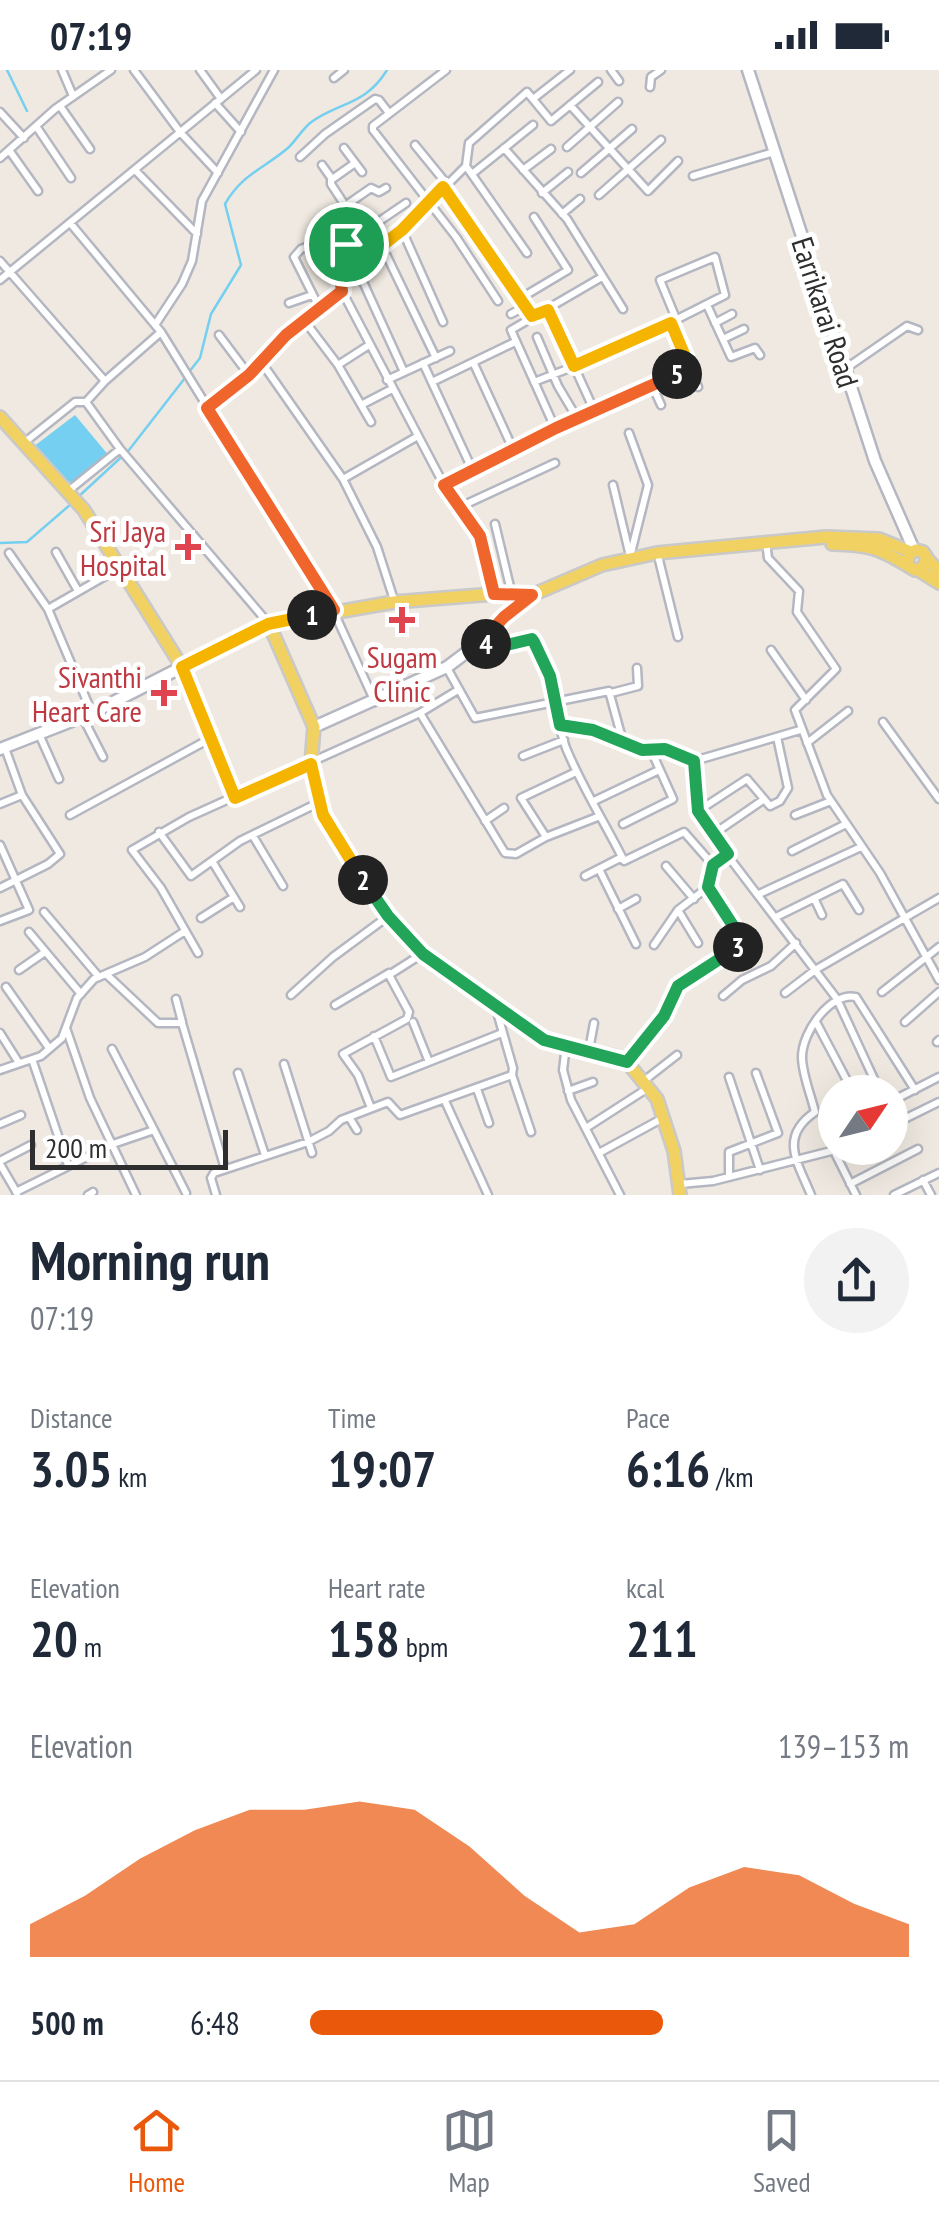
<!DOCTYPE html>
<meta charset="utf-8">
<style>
body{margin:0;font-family:"PT Sans Narrow",sans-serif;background:#f2f2f3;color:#1f2937;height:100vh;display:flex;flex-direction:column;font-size:38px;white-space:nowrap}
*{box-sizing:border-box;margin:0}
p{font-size:32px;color:#747a83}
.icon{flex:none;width:55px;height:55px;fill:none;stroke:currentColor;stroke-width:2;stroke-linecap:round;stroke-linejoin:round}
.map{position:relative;height:1125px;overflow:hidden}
.drawer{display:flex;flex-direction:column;background:#fff;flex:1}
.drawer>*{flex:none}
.needle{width:65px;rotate:55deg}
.buttons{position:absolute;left:818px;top:1005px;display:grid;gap:20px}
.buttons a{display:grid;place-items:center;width:90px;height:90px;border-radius:50%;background:#fff;box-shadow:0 10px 40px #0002;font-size:50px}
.scale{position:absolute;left:30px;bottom:25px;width:198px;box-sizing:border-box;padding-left:10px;border:5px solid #2e2e2e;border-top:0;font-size:28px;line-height:35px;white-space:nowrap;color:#2e2e2e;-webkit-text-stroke:8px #fff;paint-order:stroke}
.pin{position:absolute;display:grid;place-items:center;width:85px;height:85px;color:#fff;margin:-42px;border:5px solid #fff;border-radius:50%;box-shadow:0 2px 10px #0007}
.km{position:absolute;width:50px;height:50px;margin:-25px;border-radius:50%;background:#222;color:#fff;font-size:28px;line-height:50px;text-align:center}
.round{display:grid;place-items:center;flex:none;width:105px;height:105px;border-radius:52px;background:#f2f2f3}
.head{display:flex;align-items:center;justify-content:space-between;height:170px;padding:0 30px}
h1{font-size:55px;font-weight:600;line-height:75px}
.stats{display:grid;grid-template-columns:repeat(3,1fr);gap:15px;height:170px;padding:10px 30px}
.stats div{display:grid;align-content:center}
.stats b{font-size:50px;font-weight:600}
.stats small{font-size:28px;font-weight:400}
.stats p{font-size:28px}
.chart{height:280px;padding:20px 30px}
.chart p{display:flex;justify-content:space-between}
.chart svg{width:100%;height:180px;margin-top:10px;fill:#ea580c;opacity:.7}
ul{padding:0 30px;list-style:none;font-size:32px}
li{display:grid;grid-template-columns:160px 120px 1fr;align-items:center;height:75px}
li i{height:25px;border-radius:12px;background:#ea580c}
.status{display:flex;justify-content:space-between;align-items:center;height:70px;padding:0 50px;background:#fff;direction:ltr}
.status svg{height:28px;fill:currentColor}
.tab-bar{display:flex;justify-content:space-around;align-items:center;height:140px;border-top:2px solid #e0e1e3;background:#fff;font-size:28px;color:#747a83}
.tab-bar a{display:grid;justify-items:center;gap:5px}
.tab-bar .selected{color:#ea580c}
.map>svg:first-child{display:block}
</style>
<div class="status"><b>07:19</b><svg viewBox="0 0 49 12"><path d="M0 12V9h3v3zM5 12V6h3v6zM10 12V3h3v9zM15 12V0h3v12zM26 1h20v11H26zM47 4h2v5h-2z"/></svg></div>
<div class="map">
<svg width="939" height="1125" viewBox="0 0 939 1125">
<rect width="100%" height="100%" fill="#efe9e1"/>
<!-- water -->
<path fill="#75cff0" d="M75,345L110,387L67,419L33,377Z"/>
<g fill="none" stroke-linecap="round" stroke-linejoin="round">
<!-- stream -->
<path stroke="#75cff0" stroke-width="2.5" d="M7,0L27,41
M189,302L200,288L211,244L241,195L225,134C243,103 264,99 289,77C296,70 302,60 310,53C338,32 365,36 387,0
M77,428L129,380L185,308
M0,473L27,472L71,434"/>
<!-- street casing -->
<g stroke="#b4b7c1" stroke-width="11">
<path id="street" d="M62,0L73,26
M134,0L180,62L218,103
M200,0L221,29
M446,0L373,56V60L456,167L498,231
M611,0L619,11
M334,8L344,0
M650,17L651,7L661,0
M533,29L570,0
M215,33L241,62
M570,35L648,121L678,91
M60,36L90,79
M0,42L24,68
M36,56L71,108
M415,75L446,113
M567,77L618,32
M344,78L362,102
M504,78L567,149L623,239
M9,80L38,121
M300,87L325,64L375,29L379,30L389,43
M0,88L55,39L111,0
M355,93L331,110V114L375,181
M322,95L332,109
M135,100L197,164
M523,100L551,79
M581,103L632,59
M472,104L533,55
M693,106L774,82
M443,117L532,246
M542,123L568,102
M599,125L661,70
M345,136L371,118L379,122L386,118
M562,144L580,129
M71,154L161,262L333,540L375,632
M402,160L375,181L340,198L342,221L444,415L462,436L481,466L493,523
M382,176L436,288
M527,183L466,96L469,73L527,22L551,51L598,12
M0,191L105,311
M354,192L404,302
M347,195L343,176L406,133
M0,210L256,0
M521,228L568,200L534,147
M289,233L312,225
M707,235L731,287L755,278L760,285
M320,239L294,187L301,179L322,171
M548,239L594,340
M511,244L526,236
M304,250L338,295L371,352
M443,252L402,160L466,96
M715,253L732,244
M155,255L182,214L192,191L202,131L274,0
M219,265L249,305
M537,267L558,316L577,348
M723,269L744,259
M262,293L343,409L377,477L394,530
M423,293L472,399
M474,294L513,379
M338,295L369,275
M690,298L698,317
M845,299L907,256L918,260
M387,310L450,281
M432,312L515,272
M534,312L616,280L725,225L715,187L660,210L677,251
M652,315L661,335
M86,332L120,379L269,554
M363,334L392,319
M207,338L249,305L286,265L342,221
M555,358L511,260L602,207
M629,363L648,415L630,487
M25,372L75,332H86L105,311L161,262
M343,409L418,366
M444,415L513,379L690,298L671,253
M613,415L629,482
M67,422L120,379
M462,436L555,393
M495,454L512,525
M766,471L768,488L799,521L797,542L836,599L795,640L827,725L880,803L939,910
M56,482L78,521
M9,483L48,539L92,643
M659,490L678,567
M48,539L121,497
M482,573L505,575L531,569L534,572C554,605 553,643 566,678C582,717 605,753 624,791L684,762L713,795
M771,580L806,630
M183,598L235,728
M447,598L475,648L609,621L623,672
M611,623L638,616L637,598
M420,643L505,783L516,784L546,767L600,746
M83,648L103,687
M883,652L939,729
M561,655L593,660L642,679H665L694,691L800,660
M39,664L59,709
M807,673L848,641
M523,686L564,670
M694,691L698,741L712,765L837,929L880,1022
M594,731L659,700
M0,734L22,725
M698,741L747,709L770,736L780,731L788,718L777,667
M70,745L213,667
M795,745L831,731
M485,751L504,738
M623,754L673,729L650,678
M159,762L191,806L240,771L318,733
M712,765L763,730
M253,766L283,816
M546,767L521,728L576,702
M0,775L29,840L0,851
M792,781L846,754
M212,791L240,837
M666,796L694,829
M599,799L636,874
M585,806L622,787
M0,818L48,794L60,784L22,725L5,678
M759,824L861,777
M814,828L822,845
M618,839L636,829
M678,840L698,873
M44,842L99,907
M776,847L843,814L859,840
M201,848L234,827
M29,862L81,924
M654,875L678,840L708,817L713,795L727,784
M198,883L161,818L132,780L189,747L420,643L458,620
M19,900L45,882
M106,904L158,953H182L225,1099
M6,917L49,978
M882,922L939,877
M785,923L815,900L939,828
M291,925L333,887L387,847
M723,926L742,910L771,896L796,873
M176,929L182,952
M335,935L389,903
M413,952L429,992
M816,952L853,1022
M905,952L939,922
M66,958L90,1028L136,1125
M0,963L19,993
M374,966L391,1007L502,963
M937,972L939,970
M566,975L563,1000L571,1030L620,1125
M589,980L594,953
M32,989L68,1095
M627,992L664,946L677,916L742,873L708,817
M284,994L312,1083
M0,1000L41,986L62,968L77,928L94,909L145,887L185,861
M238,1003L265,1085
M512,1005L531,1062
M729,1007L760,1100
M645,1010L677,985
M477,1019L489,1053
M568,1021L593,1012
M445,1031L488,1125
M890,1032L939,1007
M371,1038L358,1005L343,984L407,949L409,942L389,905L422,884
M349,1047L357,1060
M0,1054L21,1045
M890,1056L939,1032
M586,1058L648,1018
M154,1060L186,1123
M834,1081L856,1125
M599,1083L663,1048
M0,1091L31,1075
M0,1094L17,1123
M729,1107V1082L778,1063L756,1003
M923,1110L931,1125
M680,1114L713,1111L843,1078
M850,1114L918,1079
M16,1122L113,1074L154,1060L112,979
M88,1125L93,1122
M216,1125L211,1108L214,1103L308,1072L329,1061L341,1050L388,1032L400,1045L512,1005L513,998L495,935
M811,1125C797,1091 779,1067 815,1042C811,1025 802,1004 802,987C802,962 831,921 856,927L915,1020
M894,1125L939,1103"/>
</g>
<!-- secondary casing -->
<g stroke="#b4b7c1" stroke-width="15">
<path id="secondary" d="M748,0L875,391L914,480
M314,657L447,597L487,567L504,547L532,525
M0,679L92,643L182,597"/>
</g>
<!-- primary casing -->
<g stroke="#c9c9c9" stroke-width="16">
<path id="primary" d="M0,347L84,440L182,597L269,554L394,532L494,524L532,525L602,495L657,483L826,467L879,469L911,482
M832,474C875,475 882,480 915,500L923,498L927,488L923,482L916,480L909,484L907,492
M927,489L939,501
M918,500L939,513
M269,554L314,657L311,694L323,745L388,846L423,884L544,970L614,986L627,992L657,1029L674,1081L680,1125"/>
</g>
<!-- street -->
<use href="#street" stroke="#fff" stroke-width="6"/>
<!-- secondary -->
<use href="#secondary" stroke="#fff" stroke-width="10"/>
<!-- primary -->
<use href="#primary" stroke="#f2d163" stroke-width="11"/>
</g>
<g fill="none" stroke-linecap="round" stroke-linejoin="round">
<!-- split-1 casing -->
<g stroke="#fff" stroke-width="20">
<path id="split-1" d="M312,545L334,540L207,338L249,305L286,265L342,221L339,200L347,195L342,178L346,174"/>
</g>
<!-- split-2 casing -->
<g stroke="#fff" stroke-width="20">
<path id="split-2" d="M312,545L268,554L182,597L235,728L311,694L323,745L363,810"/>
</g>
<!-- split-3 casing -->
<g stroke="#fff" stroke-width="20">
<path id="split-3" d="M363,810L388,846L423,884L520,953L544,970L627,992L664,946L678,916L738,877"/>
</g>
<!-- split-4 casing -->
<g stroke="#fff" stroke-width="20">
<path id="split-4" d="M486,574L506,575L532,569L534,572L550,606L560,655L593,660L642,680L665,679L694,691L698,741L728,784L713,795L708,817L741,868L742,873L738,877"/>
</g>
<!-- split-5 casing -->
<g stroke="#fff" stroke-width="20">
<path id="split-5" d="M486,574L481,572L504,547L532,525L494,524L480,466L444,415L556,358L677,304"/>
</g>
<!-- split-6 casing -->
<g stroke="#fff" stroke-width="20">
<path id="split-6" d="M346,174L363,163L375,181L402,160L443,117L532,246L548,240L574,296L671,253L690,298L677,304"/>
</g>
<!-- split-1 -->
<use href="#split-1" stroke="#f0652b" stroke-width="12"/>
<!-- split-2 -->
<use href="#split-2" stroke="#f5b400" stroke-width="12"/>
<!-- split-3 -->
<use href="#split-3" stroke="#22a559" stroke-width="12"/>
<!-- split-4 -->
<use href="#split-4" stroke="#22a559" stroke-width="12"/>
<!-- split-5 -->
<use href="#split-5" stroke="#f0652b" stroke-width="12"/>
<!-- split-6 -->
<use href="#split-6" stroke="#f5b400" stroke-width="12"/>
</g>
<!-- markers -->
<g fill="#e0444e" stroke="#fff" stroke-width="4">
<path d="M183 462h10v10h10v10h-10v10h-10v-10h-10v-10h10z"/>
<path d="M397 535h10v10h10v10h-10v10h-10v-10h-10v-10h10z"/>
<path d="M159 608h10v10h10v10h-10v10h-10v-10h-10v-10h10z"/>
</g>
<g text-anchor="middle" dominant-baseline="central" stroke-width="10" stroke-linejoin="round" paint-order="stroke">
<!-- street labels -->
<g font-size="30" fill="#2e2e2e" stroke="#fff">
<text transform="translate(826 242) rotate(72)">Earrikarai Road</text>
</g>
<!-- health labels -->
<g font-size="30" fill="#be3a42" stroke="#fff" text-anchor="end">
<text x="166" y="460">Sri Jaya<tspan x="166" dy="34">Hospital</tspan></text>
<text x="402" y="586" text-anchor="middle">Sugam<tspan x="402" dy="34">Clinic</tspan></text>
<text x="142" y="606">Sivanthi<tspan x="142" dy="34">Heart Care</tspan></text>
</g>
</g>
</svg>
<div class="buttons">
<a><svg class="needle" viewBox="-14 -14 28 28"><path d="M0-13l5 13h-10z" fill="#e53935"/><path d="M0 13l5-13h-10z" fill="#747a83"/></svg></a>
</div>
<div class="scale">200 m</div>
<div class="pin" style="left:346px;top:174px;background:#1e9e55"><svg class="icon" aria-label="arrive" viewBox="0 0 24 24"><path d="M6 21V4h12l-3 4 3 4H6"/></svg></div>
<b class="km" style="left:312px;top:545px">1</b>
<b class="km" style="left:363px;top:810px">2</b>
<b class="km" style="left:738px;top:877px">3</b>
<b class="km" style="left:486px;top:574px">4</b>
<b class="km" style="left:677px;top:304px">5</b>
</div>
<section class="drawer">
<div class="head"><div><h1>Morning run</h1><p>07:19</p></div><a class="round"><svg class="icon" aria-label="share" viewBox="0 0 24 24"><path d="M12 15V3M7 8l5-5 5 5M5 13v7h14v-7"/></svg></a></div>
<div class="stats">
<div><p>Distance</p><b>3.05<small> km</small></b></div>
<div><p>Time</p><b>19:07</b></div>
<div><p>Pace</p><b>6:16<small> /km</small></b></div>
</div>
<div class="stats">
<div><p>Elevation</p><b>20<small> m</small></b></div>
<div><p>Heart rate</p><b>158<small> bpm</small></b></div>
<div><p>kcal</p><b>211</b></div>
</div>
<div class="chart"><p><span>Elevation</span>139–153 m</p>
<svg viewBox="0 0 160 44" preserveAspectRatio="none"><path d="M0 44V36L10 29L20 20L30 13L40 8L50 8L60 6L70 8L80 17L90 29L100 38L110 36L120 27L130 22L140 24L150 31L160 36V44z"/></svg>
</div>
<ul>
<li><b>500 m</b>6:48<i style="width:59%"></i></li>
</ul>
</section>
<nav class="tab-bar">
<a class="selected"><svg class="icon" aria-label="home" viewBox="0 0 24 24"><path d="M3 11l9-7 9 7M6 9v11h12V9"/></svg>Home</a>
<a><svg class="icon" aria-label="map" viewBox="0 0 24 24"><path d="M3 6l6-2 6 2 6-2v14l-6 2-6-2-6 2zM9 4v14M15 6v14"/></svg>Map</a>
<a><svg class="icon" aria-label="saved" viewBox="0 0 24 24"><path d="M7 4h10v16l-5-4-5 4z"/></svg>Saved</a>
</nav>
